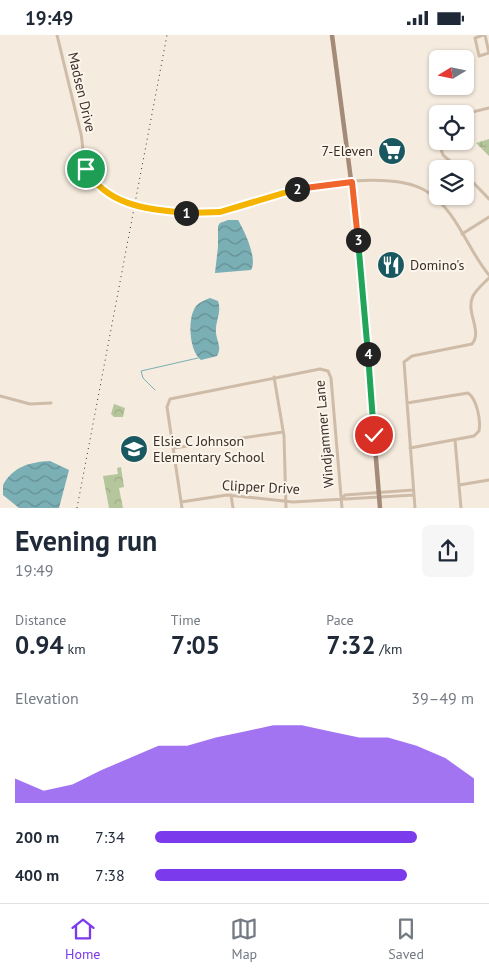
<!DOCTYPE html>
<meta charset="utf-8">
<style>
body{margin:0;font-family:"PT Sans",sans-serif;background:#f6f6f7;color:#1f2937;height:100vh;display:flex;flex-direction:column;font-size:19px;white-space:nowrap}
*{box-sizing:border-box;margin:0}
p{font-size:16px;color:#747a83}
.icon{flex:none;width:28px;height:28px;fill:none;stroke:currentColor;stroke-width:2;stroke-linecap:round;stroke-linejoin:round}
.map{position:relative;height:473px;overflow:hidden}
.drawer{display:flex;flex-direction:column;background:#fff;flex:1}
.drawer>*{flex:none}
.needle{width:32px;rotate:260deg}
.tools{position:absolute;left:429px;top:15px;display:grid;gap:10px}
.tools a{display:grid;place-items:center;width:45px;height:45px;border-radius:8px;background:#fff;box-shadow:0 1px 4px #0004;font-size:25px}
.pin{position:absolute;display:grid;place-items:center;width:42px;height:42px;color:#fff;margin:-21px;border:2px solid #fff;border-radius:50%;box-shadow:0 1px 5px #0007}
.km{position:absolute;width:25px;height:25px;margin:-12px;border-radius:50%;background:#222;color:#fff;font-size:14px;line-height:25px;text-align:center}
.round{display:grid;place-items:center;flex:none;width:52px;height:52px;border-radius:8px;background:#f6f6f7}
.summary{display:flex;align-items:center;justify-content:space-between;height:85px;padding:0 15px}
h1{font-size:28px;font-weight:700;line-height:38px}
.figures{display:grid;grid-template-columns:repeat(3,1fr);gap:8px;height:85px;padding:5px 15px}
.figures div{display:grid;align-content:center}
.figures b{font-size:25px;font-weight:700}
.figures small{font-size:14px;font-weight:400}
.figures p{font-size:14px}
.chart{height:140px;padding:10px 15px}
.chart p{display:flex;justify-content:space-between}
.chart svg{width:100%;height:90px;margin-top:5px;fill:#7c3aed;opacity:.7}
ul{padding:0 15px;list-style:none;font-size:16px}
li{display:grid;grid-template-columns:80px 60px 1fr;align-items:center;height:38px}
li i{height:12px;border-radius:6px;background:#7c3aed}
.status{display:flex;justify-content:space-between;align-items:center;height:35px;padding:0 25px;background:#fff;direction:ltr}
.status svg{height:14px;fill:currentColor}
.tabs{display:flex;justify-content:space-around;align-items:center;height:70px;border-top:1px solid #e0e1e3;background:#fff;font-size:14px;color:#747a83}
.tabs a{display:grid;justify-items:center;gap:2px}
.tabs .active{color:#7c3aed}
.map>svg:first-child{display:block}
</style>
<div class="status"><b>19:49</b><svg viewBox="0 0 49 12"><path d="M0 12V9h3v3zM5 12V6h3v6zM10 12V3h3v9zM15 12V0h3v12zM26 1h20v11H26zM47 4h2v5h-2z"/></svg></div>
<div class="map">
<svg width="489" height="473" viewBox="0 0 489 473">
<defs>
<pattern id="wetland-marsh" width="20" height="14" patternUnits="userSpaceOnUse" patternTransform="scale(1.25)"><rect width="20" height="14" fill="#b6c69c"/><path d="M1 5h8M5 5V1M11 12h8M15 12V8" fill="none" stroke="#9daa86"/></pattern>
<pattern id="park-crowns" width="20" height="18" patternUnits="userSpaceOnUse" patternTransform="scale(1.25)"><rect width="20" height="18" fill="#b6c69c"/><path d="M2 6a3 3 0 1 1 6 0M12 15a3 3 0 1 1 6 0" fill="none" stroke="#9daa86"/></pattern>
<pattern id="water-waves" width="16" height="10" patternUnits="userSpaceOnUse" patternTransform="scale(1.25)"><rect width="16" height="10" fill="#7aafb5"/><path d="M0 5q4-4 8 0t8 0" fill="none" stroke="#658f93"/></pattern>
</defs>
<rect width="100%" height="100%" fill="#f5ebde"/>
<!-- wetland -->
<path fill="url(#wetland-marsh)" d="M489,104V121L476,108Z"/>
<!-- park -->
<path fill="url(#park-crowns)" d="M114,369L125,373L123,382H114L111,379Z
M121,432L124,452L119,453L123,473H109L103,441L118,439L117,433Z"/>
<!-- water -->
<path fill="url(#water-waves)" d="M228,185H238C244,195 258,224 251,235L215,238L218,212V191L220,188Z
M210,263L218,266C222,278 215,286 216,298C217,307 222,312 217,321L201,325C189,316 187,283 196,271C200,267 205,265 210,263Z
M50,426L69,435L59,473H19L3,460V450C13,432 29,427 50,426Z"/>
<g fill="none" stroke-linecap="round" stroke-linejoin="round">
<!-- stream -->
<path stroke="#7aafb5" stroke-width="1" d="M155,355L143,343L141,336L198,323"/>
<!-- street -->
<path stroke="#cfbca8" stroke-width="3" d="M57,0C65,33 73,66 81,99C84,116 82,131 93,146C106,164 126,167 146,171C168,175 190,180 213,178C236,175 257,165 279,159C313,148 395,136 426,156C457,175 467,214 489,240
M483,0L475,3L479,21L489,18L485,0
M464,79L489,73
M438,85L435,90L438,105
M438,106L443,120L459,134
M465,139L489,164
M462,199L489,182
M274,342L284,401L286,473
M0,361L30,369L51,368
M407,368L468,358C477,364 481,386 479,396L474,401L410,413
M455,405L461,473
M174,413L283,397
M459,450L489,445
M231,460L233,473
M342,463L345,460L413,455
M181,467L227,460L293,467L414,460
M182,473L167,372L170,364L320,334L328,336L331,343L342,473
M415,473L404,327L412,321L472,309C483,296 465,277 473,261C476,255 484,248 489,243"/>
<!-- secondary -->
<path stroke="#a38a79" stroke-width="4.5" d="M332,0L357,191L380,473"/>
<!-- rail -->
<path stroke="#3b2f29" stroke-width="1" stroke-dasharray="1 4" stroke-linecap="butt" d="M77,473L167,0"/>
</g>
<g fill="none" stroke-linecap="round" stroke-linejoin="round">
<!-- split-1 casing -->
<g stroke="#fff" stroke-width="10">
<path id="split-1" d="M86,134C107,171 147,174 186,178"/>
</g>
<!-- split-2 casing -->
<g stroke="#fff" stroke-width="10">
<path id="split-2" d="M186,178L220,177L297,154"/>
</g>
<!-- split-3 casing -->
<g stroke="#fff" stroke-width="10">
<path id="split-3" d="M297,154L352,147L358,205"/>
</g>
<!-- split-4 casing -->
<g stroke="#fff" stroke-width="10">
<path id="split-4" d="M358,205L368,319"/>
</g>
<!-- split-5 casing -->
<g stroke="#fff" stroke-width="10">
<path id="split-5" d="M368,319L374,400"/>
</g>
<!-- split-1 -->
<use href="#split-1" stroke="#f5b400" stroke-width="6"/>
<!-- split-2 -->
<use href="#split-2" stroke="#f5b400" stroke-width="6"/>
<!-- split-3 -->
<use href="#split-3" stroke="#f0652b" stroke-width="6"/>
<!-- split-4 -->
<use href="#split-4" stroke="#22a559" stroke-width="6"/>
<!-- split-5 -->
<use href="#split-5" stroke="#22a559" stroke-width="6"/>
</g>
<!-- icons -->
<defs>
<g id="supermarket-disc" transform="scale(1.4375)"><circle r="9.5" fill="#1a5861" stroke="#fcf5eb"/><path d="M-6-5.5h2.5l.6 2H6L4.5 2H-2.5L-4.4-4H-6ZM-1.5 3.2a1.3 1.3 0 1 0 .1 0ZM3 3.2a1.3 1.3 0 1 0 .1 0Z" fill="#fff"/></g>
<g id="restaurant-disc" transform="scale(1.4375)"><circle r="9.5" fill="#1a5861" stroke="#fcf5eb"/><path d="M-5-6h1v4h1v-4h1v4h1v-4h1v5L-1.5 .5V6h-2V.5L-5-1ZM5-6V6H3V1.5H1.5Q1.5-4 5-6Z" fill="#fff"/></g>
<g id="school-disc" transform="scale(1.4375)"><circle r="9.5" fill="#1a5861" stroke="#fcf5eb"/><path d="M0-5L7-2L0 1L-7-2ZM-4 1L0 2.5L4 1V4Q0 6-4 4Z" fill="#fff"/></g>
</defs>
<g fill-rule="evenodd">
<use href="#supermarket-disc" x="392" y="116"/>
<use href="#restaurant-disc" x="391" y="230"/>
<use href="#school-disc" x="134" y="414"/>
</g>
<g text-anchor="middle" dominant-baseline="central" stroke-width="4" stroke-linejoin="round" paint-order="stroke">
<!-- street labels -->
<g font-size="14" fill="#3b2f29" stroke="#fcf5eb">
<text transform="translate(82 57) rotate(77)">Madsen Drive</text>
<text transform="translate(324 399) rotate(-95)">Windjammer Lane</text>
<text transform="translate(261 452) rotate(3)">Clipper Drive</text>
</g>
<!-- poi labels -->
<g font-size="14" fill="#3b2f29" stroke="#fcf5eb" text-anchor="start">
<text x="373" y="116" text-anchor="end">7-Eleven</text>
<text x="410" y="230">Domino's</text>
<text x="153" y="406">Elsie C Johnson<tspan x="153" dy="16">Elementary School</tspan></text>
</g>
</g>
</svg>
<div class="tools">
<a><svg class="needle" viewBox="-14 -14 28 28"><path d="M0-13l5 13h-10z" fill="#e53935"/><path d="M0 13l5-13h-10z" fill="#747a83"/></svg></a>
<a><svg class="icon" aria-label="locate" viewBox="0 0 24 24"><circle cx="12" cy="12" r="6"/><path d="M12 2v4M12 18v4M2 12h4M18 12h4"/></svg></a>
<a><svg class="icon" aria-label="layers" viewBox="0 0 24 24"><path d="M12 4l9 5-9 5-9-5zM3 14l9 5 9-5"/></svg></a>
</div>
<div class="pin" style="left:86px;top:134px;background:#1e9e55"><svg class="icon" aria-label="arrive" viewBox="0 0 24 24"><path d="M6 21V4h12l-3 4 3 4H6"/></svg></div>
<div class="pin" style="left:374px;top:400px;background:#d93025"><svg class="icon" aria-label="check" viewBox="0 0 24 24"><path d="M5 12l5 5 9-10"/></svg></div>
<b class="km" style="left:186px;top:178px">1</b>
<b class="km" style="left:297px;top:154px">2</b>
<b class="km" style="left:358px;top:205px">3</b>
<b class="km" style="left:368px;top:319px">4</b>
</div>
<section class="drawer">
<div class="summary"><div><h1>Evening run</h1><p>19:49</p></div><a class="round"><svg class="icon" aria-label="share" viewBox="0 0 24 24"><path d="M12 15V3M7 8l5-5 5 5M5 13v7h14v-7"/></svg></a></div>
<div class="figures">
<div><p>Distance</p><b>0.94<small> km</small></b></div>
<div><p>Time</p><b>7:05</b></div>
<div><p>Pace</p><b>7:32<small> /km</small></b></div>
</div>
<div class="chart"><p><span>Elevation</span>39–49 m</p>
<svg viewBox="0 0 160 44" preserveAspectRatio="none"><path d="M0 44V32L10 38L20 35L30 28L40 22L50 16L60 16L70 12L80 9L90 6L100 6L110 9L120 12L130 12L140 16L150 22L160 32V44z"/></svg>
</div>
<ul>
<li><b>200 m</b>7:34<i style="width:82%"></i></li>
<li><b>400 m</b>7:38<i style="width:79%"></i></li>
</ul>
</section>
<nav class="tabs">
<a class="active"><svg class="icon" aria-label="home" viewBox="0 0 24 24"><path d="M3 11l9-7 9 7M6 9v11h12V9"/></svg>Home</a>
<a><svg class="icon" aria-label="map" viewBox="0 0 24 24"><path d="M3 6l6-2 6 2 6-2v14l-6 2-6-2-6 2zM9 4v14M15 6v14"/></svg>Map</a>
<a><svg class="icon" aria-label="saved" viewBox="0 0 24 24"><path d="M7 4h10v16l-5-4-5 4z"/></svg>Saved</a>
</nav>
